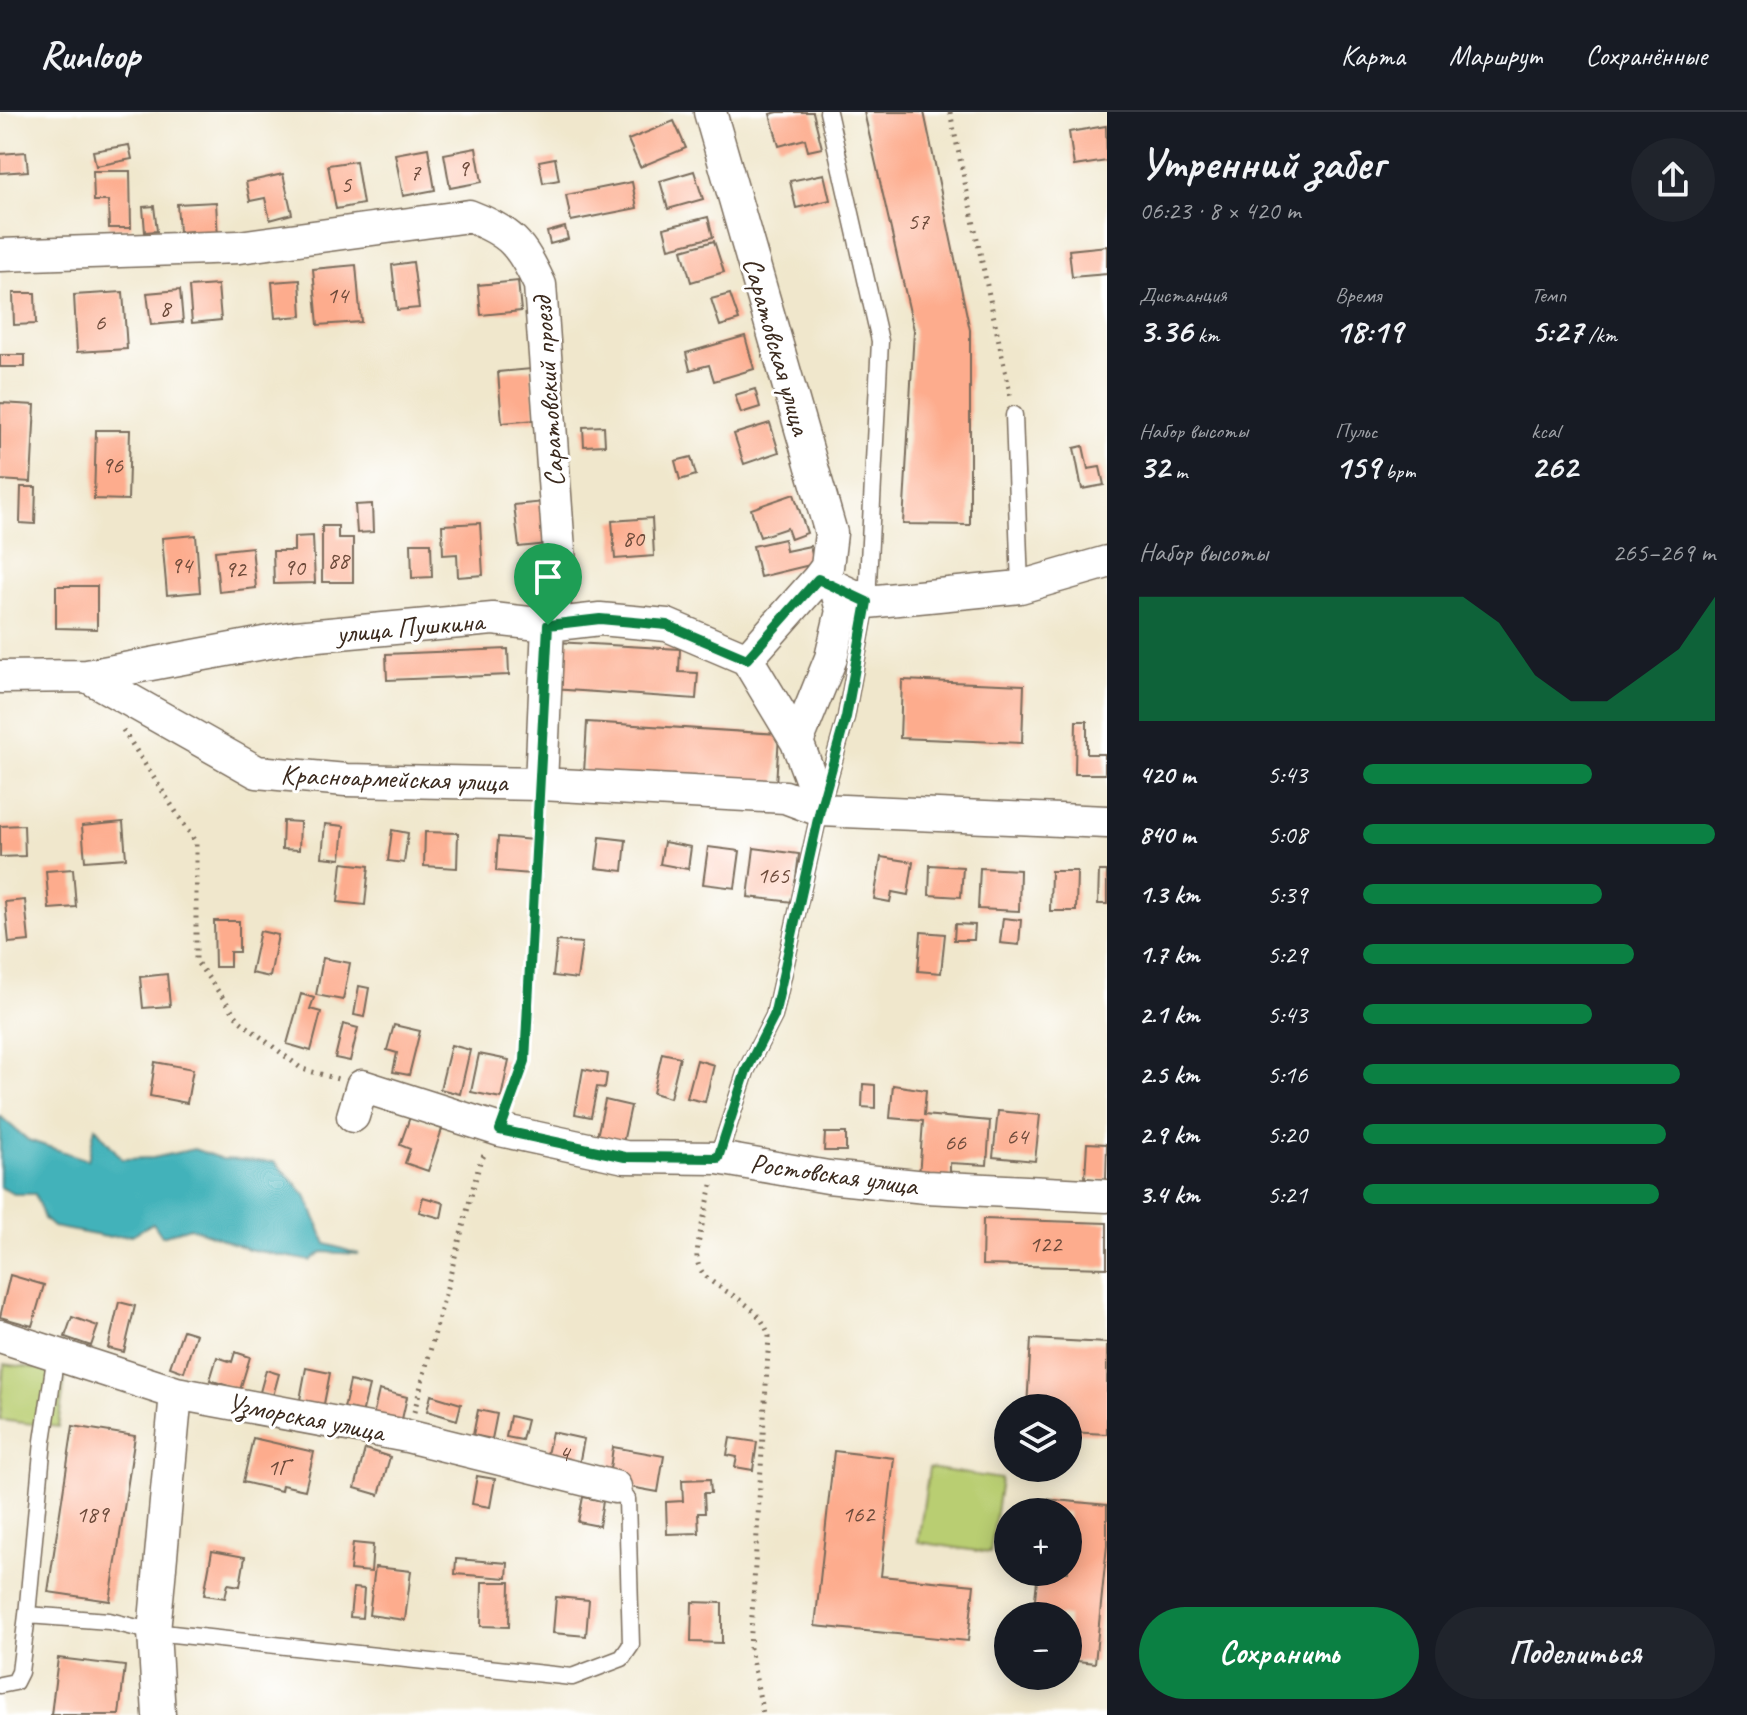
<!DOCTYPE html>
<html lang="ru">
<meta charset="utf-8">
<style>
body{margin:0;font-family:Caveat,sans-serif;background:#20242c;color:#f1f3f6;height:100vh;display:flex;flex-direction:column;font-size:30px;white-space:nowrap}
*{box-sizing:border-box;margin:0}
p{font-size:26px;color:#9ea1a6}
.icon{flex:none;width:44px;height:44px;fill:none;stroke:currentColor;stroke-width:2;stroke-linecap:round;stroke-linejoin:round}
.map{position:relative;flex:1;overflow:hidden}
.panel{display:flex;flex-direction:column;background:#171b24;width:640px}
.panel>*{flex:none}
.tools{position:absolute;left:994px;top:1282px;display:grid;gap:16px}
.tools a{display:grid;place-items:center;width:88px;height:88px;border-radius:50%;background:#171b24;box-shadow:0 4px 20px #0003;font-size:40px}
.pin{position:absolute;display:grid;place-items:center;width:68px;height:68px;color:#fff;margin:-82px -34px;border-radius:50% 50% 50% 0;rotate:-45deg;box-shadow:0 0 8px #0007}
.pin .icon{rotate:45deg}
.round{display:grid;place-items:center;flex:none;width:84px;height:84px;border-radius:42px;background:#20242c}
.overview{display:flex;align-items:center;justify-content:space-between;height:136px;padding:0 32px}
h1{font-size:44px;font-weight:600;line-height:60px}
.metrics{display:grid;grid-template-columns:repeat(3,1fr);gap:12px;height:136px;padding:8px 32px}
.metrics div{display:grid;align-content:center}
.metrics b{font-size:34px;font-weight:600}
.metrics small{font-size:22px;font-weight:400}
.metrics p{font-size:22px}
.chart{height:224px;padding:16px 32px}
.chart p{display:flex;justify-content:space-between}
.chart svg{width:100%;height:144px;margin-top:8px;fill:#0b8043;opacity:.7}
.button{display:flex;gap:16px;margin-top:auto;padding:16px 32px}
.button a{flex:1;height:92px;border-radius:48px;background:#0b8043;color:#fff;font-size:32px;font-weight:600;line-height:92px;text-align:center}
.button a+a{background:#20242c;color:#f1f3f6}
ul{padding:0 32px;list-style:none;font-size:26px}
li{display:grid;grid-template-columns:128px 96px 1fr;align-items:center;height:60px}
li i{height:20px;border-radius:10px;background:#0b8043}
header{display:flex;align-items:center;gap:48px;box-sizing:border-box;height:112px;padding:0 40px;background:#171b24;border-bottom:2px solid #363941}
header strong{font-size:38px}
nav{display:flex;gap:44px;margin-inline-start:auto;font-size:28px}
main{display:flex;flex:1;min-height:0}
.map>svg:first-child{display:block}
</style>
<header>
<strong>Runloop</strong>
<nav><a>Карта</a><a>Маршрут</a><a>Сохранённые</a></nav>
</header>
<main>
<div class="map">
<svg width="1107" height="1603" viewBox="0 0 1107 1603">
<rect width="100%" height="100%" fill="#fff"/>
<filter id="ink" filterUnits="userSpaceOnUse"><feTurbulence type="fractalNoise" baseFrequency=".0125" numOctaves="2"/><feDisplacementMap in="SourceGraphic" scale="16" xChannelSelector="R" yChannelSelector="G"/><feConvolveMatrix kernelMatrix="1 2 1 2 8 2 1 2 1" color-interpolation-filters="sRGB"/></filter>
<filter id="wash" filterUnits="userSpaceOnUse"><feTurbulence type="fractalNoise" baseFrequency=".006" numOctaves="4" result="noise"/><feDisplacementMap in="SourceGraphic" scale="32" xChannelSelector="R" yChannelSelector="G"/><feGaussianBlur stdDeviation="1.8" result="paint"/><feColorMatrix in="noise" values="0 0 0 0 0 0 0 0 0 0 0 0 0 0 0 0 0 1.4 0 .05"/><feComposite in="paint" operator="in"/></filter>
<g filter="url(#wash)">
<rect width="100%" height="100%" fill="#f0e7cc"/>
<!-- green -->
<path fill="#b9ce72" stroke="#7a7c48" stroke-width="2" d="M4,1252L66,1260L58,1315L0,1308Z
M929,1356L1001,1367L990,1441L918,1430Z"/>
<!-- water -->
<path fill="#42b2ba" stroke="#3e6e6c" stroke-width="2" d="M0,1004L28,1028L88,1048L95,1015L122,1047L153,1046L194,1037L222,1047L275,1050L306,1083L326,1132L359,1142L322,1140L310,1149L248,1137L190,1115L162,1124L153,1111L132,1123L106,1125L53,1115L44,1107L35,1082H14L0,1075Z"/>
<g id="blocks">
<!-- building -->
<path fill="#fdac8d" d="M778,0H813L822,36L808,39L805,27L779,34L770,2Z
M864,0H924L970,218V413L903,412L914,218Z
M674,9L686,36L640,55L628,28Z
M1106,14L1107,49L1074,54L1069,20Z
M129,33L132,47L96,54L93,39Z
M428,36L435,78L403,84L395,42Z
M476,36L482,70L450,76L444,42Z
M26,40L28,59L0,61V42Z
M555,46L559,68L543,71L539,49Z
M356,49L363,92L336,97L328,53Z
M93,59H130L131,116H109L108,89H94Z
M694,59L703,87L668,97L660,69Z
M283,62L292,102L270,108L265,86L250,89L246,70Z
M824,62L830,88L796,96L790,69Z
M632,70L637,96L571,109L566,83Z
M216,90L218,127L191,128V119L179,120L177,92Z
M154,94L157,119L145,120L143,95Z
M708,105L713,125L669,136L664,116Z
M565,115L568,127L550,132L547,120Z
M714,129L724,160L691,170L682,138Z
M1107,134V162L1072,165L1069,138Z
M413,150L419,196L397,198L392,153Z
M356,153L361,210L318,213L313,157Z
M300,168L302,204L275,206L272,170Z
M518,169L521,199L481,203L478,173Z
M218,173L221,208L192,211L189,175Z
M180,178L183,210L151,213L147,181Z
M123,180L127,237L77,240L74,183Z
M13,181H35L36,212L14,213Z
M730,182L739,208L720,214L711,187Z
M745,224L754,257L714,269L709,253L690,258L686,241Z
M0,243H25V255H0Z
M531,257L536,308L502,311L498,260Z
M755,277L760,295L741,301L735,283Z
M0,291L35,293L31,370L0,368Z
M770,311L779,340L744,352L734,322Z
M604,314L605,333L584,334L583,315Z
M96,318H130L128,388L94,387Z
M1083,334L1088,357L1100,355L1104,373L1082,377L1074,336Z
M691,345L696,363L680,368L675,349Z
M21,375H36L35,412L20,411Z
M794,382L807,421L791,427L787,416L760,425L751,397Z
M544,390L548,432L519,435L514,393Z
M372,392L373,420L357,421L355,393Z
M652,406L654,444L615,447L612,409Z
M480,411L483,463L458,465L457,442L443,443L442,413Z
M322,414H338V426H353V470H322Z
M196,423L200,480L167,483L162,426Z
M313,424L315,471L274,472L273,439H294V425Z
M784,427L786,439L810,434L814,452L760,465L753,434Z
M411,431H431L432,465L412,466Z
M252,435L256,476L219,480L215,439Z
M56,474H97V517L56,516Z
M556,530L680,537L679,560L698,561L696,587L553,577Z
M508,537L509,563L387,568L386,542Z
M902,568L1024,573L1022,631L900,626Z
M1076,609H1087V642H1105V662H1075Z
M587,610L779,622L776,673L584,661Z
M283,709L300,710L299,738L282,737Z
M123,710L126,746L85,749L82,714Z
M325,712L344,714L341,747L322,745Z
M24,713L25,744L0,745V714Z
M392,718L408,721L404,751L388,749Z
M425,720L458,721L457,756L424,754Z
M498,725L533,728L530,762L496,759Z
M600,725L626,728L623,759L596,756Z
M664,730L691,735L688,757L660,752Z
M708,735L740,739L735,776L703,772Z
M754,736L799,742L793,790L748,785Z
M881,745L913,750L908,783L892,780L890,790L874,787Z
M342,751L369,754L365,793L338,790Z
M930,753L963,755L961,785L929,783Z
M980,756L1020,758L1019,799L978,797Z
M73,757L76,795L49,797L46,759Z
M1051,759H1077L1076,799H1050Z
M1099,759H1107V792H1098Z
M25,788L29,829L9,831L5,790Z
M1003,806L1021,808L1019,833L1000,831Z
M214,809H239V840H230V855H215Z
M955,812L975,813L974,828H954Z
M260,819L278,823L270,865L251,861Z
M921,820L945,822L941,861L918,859Z
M557,829L582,831L577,867L553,864Z
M323,846L350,851L343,888L316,883Z
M167,862L170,894L143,896L140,865Z
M359,874L369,876L364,905L354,903Z
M301,882L314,886L310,897L321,900L311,939L287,932Z
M343,912L358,916L350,949L335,946Z
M394,913L420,919L409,963L393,960L397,941L387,938Z
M451,933L470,938L460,982L440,977Z
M662,941L680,945L670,986L653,981Z
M479,942L509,948L501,986L471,980Z
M697,948L714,953L705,990L687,986Z
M155,950L193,957L187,991L150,984Z
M583,957L607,962L605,976L597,975L591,1005L575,1002Z
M863,972L875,973V996L862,995Z
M893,973L926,978L924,1003L990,1009L987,1053L950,1051V1067L919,1065L923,1009L890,1006Z
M605,988L631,994L622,1035L596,1029Z
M998,999L1040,1003L1035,1049L993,1045Z
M410,1005L442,1017L428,1059L405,1051L410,1037L400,1033Z
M825,1021H846V1039H824Z
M1087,1031L1107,1032L1106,1068L1085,1066Z
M423,1085L444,1091L441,1106L419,1100Z
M983,1107L1107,1111V1156L982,1153Z
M10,1163L44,1173L32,1214L0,1205Z
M119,1190L135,1194L124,1240L108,1236Z
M72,1205L98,1214L91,1234L65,1225Z
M183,1218L196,1222L184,1260L170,1255Z
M1031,1227L1107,1231V1322L1068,1320V1296H1027Z
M235,1240L250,1245L240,1278L210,1268L217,1245L232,1250Z
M306,1256L330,1261L323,1297L299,1293Z
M266,1258L279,1262L273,1284L260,1280Z
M350,1269L369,1274L361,1306L343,1301Z
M379,1278L407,1285L400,1316L372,1309Z
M431,1283L461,1292L457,1308L427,1299Z
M478,1298L497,1302L492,1327L473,1323Z
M510,1304L527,1308L522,1328L506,1325Z
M73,1314L135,1324L110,1489L48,1480Z
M552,1320L584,1327L577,1363L544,1356Z
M253,1326L314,1340L305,1378L282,1373L281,1379L243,1370Z
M730,1326L757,1330L753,1358L735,1355L737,1345L727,1343Z
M613,1335L664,1344L658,1380L608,1371Z
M365,1337L390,1345L379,1383L355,1376Z
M834,1339L894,1346L881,1464L974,1473L968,1529L815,1514Z
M477,1364L495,1367L490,1395L472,1392Z
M710,1367L711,1381H704L705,1401H698L699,1421L667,1422L666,1390L683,1389L682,1368Z
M583,1385L603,1389L599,1414L578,1410Z
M1045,1387L1107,1393V1433L1095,1551L1068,1548V1504H1033L1038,1460H1068V1400H1044Z
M353,1431L373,1433L371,1460L350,1458Z
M212,1439L245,1445L240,1474L228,1472L225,1486L204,1483Z
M456,1447L508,1451L507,1466L455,1462Z
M375,1455L411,1459L405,1508L369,1503Z
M482,1470H510L509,1515L481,1514Z
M353,1476L364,1477L362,1506L350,1505Z
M556,1485L589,1488L586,1524L553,1521Z
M692,1490L722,1491V1531L691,1530Z
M58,1546L125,1554L119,1603H51Z"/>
</g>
</g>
<g filter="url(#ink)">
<use href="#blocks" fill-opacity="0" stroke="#7a6c5b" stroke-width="2"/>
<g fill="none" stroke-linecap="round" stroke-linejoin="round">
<!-- lane casing -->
<g stroke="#7a6c5b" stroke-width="19">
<path id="lane" d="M1014,303L1020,475
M718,1046L746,959L774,904L820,698L846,605L867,490L880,229L828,0
M27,1503L43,1329L56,1242
M0,1573L15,1570L20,1560L27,1503L109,1509L154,1520L572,1565L622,1546L631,1533L627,1387L615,1375"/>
</g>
<!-- street casing -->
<g stroke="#7a6c5b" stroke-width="35">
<path id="street" d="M710,0L831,421L827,455L818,467
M0,143L239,135L469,104C511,120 521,132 540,173L561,466L548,513L541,672
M747,547L797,630
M87,564L257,660L346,668L541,672L785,685L820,698L1107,710
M0,565L87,564L296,525L493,507L548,513L600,507L667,513L747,547L818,467L867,490L1020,475L1107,450
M811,694L814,675L797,630L831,546L842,499L836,475
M353,1004L362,974L500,1018L625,1045L718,1046L828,1065L926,1075L1107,1084
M0,1224L176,1281L407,1324L615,1375
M159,1603L154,1520L176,1281"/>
</g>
<!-- path -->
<path stroke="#7a6c5b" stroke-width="5" stroke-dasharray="2 6" stroke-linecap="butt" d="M950,0L1011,286
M123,618L196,731V849L240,909L302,957L338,967
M510,992L525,949L540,697
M712,1073C707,1095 699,1120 697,1142C695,1179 755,1178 769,1224L750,1536L763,1603
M414,1300L480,1050L486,1040"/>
<!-- lane -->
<use href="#lane" stroke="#fff" stroke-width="16"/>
<!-- street -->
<use href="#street" stroke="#fff" stroke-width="32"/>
</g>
</g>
<g fill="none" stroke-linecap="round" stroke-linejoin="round" filter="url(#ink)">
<!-- route casing -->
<g stroke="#fff" stroke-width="16">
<path id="route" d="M818,467L867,490L846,605L820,698L774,904L746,959L718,1046L625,1045L500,1018L525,949L548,513L600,507L667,513L747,547Z"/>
</g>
<!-- route -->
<use href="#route" stroke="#0b8043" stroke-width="10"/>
</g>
<g text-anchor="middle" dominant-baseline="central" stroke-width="6" stroke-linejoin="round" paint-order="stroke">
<!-- number labels -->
<g font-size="24" fill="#6c4a3a">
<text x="463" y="56">9</text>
<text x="415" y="60">7</text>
<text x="346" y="72">5</text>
<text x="918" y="109">57</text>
<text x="337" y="183">14</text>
<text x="165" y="196">8</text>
<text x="100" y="210">6</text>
<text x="112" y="353">96</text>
<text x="633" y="426">80</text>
<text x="338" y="448">88</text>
<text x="181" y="453">94</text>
<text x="294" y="455">90</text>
<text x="235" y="457">92</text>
<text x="773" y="763">165</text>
<text x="1017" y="1024">64</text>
<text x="955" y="1030">66</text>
<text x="1045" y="1132">122</text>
<text x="564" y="1341">4</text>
<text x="278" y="1355">1Г</text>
<text x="92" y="1402">189</text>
<text x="858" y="1402">162</text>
</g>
<!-- street labels -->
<g font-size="28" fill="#3b2a1e" stroke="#fff">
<text transform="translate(777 234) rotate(74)">Саратовская улица</text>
<text transform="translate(548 280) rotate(-94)">Саратовский проезд</text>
<text transform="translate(410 515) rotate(-5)">улица Пушкина</text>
<text transform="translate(394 666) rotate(2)">Красноармейская улица</text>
<text transform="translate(834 1062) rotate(8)">Ростовская улица</text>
<text transform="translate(306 1305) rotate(11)">Узморская улица</text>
</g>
</g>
</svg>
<div class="tools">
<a><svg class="icon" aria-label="layers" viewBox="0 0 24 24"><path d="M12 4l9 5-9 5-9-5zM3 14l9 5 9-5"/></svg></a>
<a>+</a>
<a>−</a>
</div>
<div class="pin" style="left:548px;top:513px;background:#1e9e55"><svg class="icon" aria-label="arrive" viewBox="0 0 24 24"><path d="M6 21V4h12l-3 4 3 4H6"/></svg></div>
</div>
<section class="panel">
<div class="overview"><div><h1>Утренний забег</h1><p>06:23 · 8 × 420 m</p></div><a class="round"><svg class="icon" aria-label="share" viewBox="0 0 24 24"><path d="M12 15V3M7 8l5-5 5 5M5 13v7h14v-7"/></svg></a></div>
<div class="metrics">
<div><p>Дистанция</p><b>3.36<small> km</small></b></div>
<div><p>Время</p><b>18:19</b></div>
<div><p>Темп</p><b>5:27<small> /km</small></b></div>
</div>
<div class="metrics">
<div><p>Набор высоты</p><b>32<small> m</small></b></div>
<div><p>Пульс</p><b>159<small> bpm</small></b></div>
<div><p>kcal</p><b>262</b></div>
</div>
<div class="chart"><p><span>Набор высоты</span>265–269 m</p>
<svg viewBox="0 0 160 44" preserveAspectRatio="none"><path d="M0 44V6L10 6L20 6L30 6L40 6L50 6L60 6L70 6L80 6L90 6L100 14L110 30L120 38L130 38L140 30L150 22L160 6V44z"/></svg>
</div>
<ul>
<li><b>420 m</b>5:43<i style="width:65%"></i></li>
<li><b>840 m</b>5:08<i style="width:100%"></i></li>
<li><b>1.3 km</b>5:39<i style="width:68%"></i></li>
<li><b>1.7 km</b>5:29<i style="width:77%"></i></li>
<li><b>2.1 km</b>5:43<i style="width:65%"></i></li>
<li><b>2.5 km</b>5:16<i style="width:90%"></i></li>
<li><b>2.9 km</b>5:20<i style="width:86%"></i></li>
<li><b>3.4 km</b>5:21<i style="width:84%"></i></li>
</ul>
<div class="button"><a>Сохранить</a><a>Поделиться</a></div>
</section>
</main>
